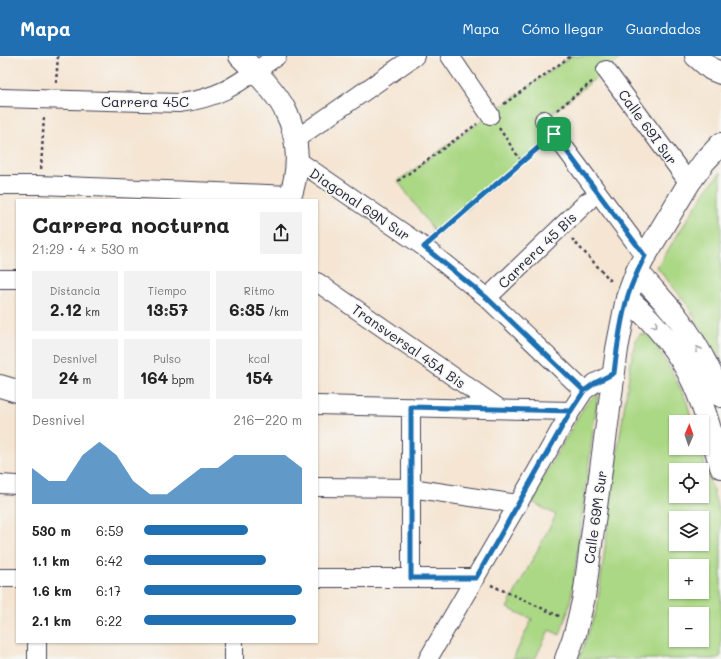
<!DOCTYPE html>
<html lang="es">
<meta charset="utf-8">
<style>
body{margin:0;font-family:Mali,sans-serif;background:#f2f2f2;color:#222;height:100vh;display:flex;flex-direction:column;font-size:15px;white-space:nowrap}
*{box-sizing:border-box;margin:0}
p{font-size:13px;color:#767676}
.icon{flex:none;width:22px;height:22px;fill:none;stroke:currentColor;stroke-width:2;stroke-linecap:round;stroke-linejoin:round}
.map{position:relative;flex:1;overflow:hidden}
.details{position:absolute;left:16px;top:143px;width:302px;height:444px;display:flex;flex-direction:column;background:#fff;border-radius:0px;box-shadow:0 1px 3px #0004}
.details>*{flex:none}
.needle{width:26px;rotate:2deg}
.buttons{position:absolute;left:669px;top:359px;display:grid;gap:8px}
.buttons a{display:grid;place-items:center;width:40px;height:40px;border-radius:0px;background:#fff;box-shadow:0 1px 3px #0004;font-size:20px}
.pin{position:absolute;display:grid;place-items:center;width:34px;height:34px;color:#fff;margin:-17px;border-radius:8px;box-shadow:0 2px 6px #0006}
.round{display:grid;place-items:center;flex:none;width:42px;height:42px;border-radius:0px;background:#f2f2f2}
.headline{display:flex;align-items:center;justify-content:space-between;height:68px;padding:0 16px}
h1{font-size:22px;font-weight:700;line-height:30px}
.stats{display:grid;grid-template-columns:repeat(3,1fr);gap:6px;height:68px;padding:4px 16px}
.stats div{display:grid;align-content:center;border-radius:0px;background:#f2f2f2;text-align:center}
.stats b{font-size:17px;font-weight:700}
.stats small{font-size:11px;font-weight:400}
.stats p{font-size:11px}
.chart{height:112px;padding:8px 16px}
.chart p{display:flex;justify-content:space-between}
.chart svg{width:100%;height:72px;margin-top:4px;fill:#1f6fb2;opacity:.7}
ul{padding:0 16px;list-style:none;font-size:13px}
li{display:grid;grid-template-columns:64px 48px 1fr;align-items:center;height:30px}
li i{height:10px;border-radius:5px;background:#1f6fb2}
header{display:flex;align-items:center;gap:24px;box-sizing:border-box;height:56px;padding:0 20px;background:#1f6fb2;color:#fff}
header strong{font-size:19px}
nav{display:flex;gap:22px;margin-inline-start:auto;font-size:14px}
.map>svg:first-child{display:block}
</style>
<header>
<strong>Mapa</strong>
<nav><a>Mapa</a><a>Cómo llegar</a><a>Guardados</a></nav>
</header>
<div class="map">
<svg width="721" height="603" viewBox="0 0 721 603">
<rect width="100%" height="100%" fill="#f6f6f2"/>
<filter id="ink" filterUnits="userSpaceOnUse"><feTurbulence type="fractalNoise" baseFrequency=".025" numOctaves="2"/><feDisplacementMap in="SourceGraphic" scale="8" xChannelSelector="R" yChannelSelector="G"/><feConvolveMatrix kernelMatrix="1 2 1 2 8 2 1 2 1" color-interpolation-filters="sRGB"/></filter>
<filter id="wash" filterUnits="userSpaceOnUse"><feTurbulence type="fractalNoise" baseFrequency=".012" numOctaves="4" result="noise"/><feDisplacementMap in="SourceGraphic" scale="16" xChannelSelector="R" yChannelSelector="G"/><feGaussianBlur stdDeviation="0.9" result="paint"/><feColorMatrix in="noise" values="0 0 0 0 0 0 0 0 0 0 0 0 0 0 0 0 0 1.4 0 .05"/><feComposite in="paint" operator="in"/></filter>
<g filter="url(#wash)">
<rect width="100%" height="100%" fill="#f5e5d2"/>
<!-- green -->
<path fill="#abd884" stroke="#667d60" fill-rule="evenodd" d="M571,0H623L544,64L554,78L437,179L398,125Z
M721,116V306L686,247L657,211L707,133Z
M640,278L647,279L654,286L672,316L687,346L692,366H676V392H700L721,462V600L716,603H579L597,552L618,392L633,294L636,284ZM676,414H702V440H676ZM676,462H702V488H676ZM676,510H702V536H676ZM676,558H702V584H676Z
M598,336L573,530L568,555L560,579L549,574L535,603H513L532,563L507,552L556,459L530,445L585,349Z"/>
</g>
<g filter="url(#ink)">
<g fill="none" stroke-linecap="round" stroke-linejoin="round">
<!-- minor casing -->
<g stroke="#423f52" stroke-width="20">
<path id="minor" d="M450,0L490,59
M606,14L689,127
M0,42L179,47C224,42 242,24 277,0
M544,64L645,200
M296,83L415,0
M297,104L424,191L487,242L584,335
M0,129H39L291,139
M0,223H17
M317,226L500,353
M487,242L588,145
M317,349L571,355
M0,428L17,429
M317,431L411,432L518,448
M0,522H17
M317,522H476
M411,522V351
M37,586V603
M234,603V586
M428,603L518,448L571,355L584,335L595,327L614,317"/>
</g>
<!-- tertiary casing -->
<g stroke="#423f52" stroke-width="24">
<path id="tertiary" d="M240,0C255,15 276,36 285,54C300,82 300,115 289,144
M696,0L711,13L721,17
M637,215C649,229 662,243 674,257C694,282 709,311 721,340
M627,242C654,266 678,293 693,326C706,353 712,383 721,411
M0,330L17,335
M566,603L575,578L584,541L617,293L627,242L637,215L645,200L689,127L704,106L721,88"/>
</g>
<!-- path -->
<path stroke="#423f52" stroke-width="2.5" stroke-dasharray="3 3" stroke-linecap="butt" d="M56,27L58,0
M504,48L571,0
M557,54L593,25
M499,72L522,106
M41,113L44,60
M398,125L477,68
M436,181L542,88
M572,183L612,226
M491,529L561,561"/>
<!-- minor -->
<use href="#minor" stroke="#fff" stroke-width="18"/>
<!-- tertiary -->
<use href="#tertiary" stroke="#fff" stroke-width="22"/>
</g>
<!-- one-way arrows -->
<defs><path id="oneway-chevron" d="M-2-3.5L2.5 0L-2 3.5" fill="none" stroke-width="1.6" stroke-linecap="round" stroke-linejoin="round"/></defs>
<g stroke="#9c9ca7">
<use href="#oneway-chevron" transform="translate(655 269) rotate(49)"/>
<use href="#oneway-chevron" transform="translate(698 293) rotate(-121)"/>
</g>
</g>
<g fill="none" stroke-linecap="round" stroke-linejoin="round" filter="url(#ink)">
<!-- route casing -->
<g stroke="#fff" stroke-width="8">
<path id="route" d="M554,78L424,191L487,242L584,335L571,355L476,522H411V351L571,355L584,335L595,327L614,317C617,292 620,267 627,243C631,228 638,214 645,200L554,78"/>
</g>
<!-- route -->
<use href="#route" stroke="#1f6fb2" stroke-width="5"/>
</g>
<g text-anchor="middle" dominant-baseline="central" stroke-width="3" stroke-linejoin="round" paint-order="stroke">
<!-- street labels -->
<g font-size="14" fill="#22223b" stroke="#f6f6f2">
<text x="145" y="45">Carrera 45C</text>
<text transform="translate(648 71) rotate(54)">Calle 69I Sur</text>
<text transform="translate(360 148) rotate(34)">Diagonal 69N Sur</text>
<text transform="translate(537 194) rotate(-44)">Carrera 45 Bis</text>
<text transform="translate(409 290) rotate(35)">Transversal 45A Bis</text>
<text transform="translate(595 461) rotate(-82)">Calle 69M Sur</text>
</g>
</g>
</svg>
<div class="buttons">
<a><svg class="needle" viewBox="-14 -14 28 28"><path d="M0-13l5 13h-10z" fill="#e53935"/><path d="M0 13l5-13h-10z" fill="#767676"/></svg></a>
<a><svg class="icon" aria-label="locate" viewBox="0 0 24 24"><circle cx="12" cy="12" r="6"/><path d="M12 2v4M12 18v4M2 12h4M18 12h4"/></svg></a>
<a><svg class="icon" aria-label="layers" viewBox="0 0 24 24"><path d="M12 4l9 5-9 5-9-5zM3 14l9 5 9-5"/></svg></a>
<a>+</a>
<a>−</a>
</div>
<div class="pin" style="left:554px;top:78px;background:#1e9e55"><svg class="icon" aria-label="arrive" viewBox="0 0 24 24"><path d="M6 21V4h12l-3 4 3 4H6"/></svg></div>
<section class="details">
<div class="headline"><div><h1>Carrera nocturna</h1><p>21:29 · 4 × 530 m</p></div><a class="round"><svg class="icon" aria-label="share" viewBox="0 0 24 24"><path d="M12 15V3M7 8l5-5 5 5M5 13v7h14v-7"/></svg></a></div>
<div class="stats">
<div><p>Distancia</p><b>2.12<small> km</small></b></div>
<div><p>Tiempo</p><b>13:57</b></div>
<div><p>Ritmo</p><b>6:35<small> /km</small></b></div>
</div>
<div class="stats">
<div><p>Desnivel</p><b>24<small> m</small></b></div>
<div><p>Pulso</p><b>164<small> bpm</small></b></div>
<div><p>kcal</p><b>154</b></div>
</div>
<div class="chart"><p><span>Desnivel</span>216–220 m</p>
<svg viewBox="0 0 160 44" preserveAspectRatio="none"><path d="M0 44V22L10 30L20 30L30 14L40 6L50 14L60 30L70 38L80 38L90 30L100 22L110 22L120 14L130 14L140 14L150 14L160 22V44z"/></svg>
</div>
<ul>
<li><b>530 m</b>6:59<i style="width:66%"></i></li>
<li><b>1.1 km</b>6:42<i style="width:77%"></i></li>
<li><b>1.6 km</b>6:17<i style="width:100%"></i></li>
<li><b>2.1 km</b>6:22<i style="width:96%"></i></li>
</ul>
</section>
</div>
